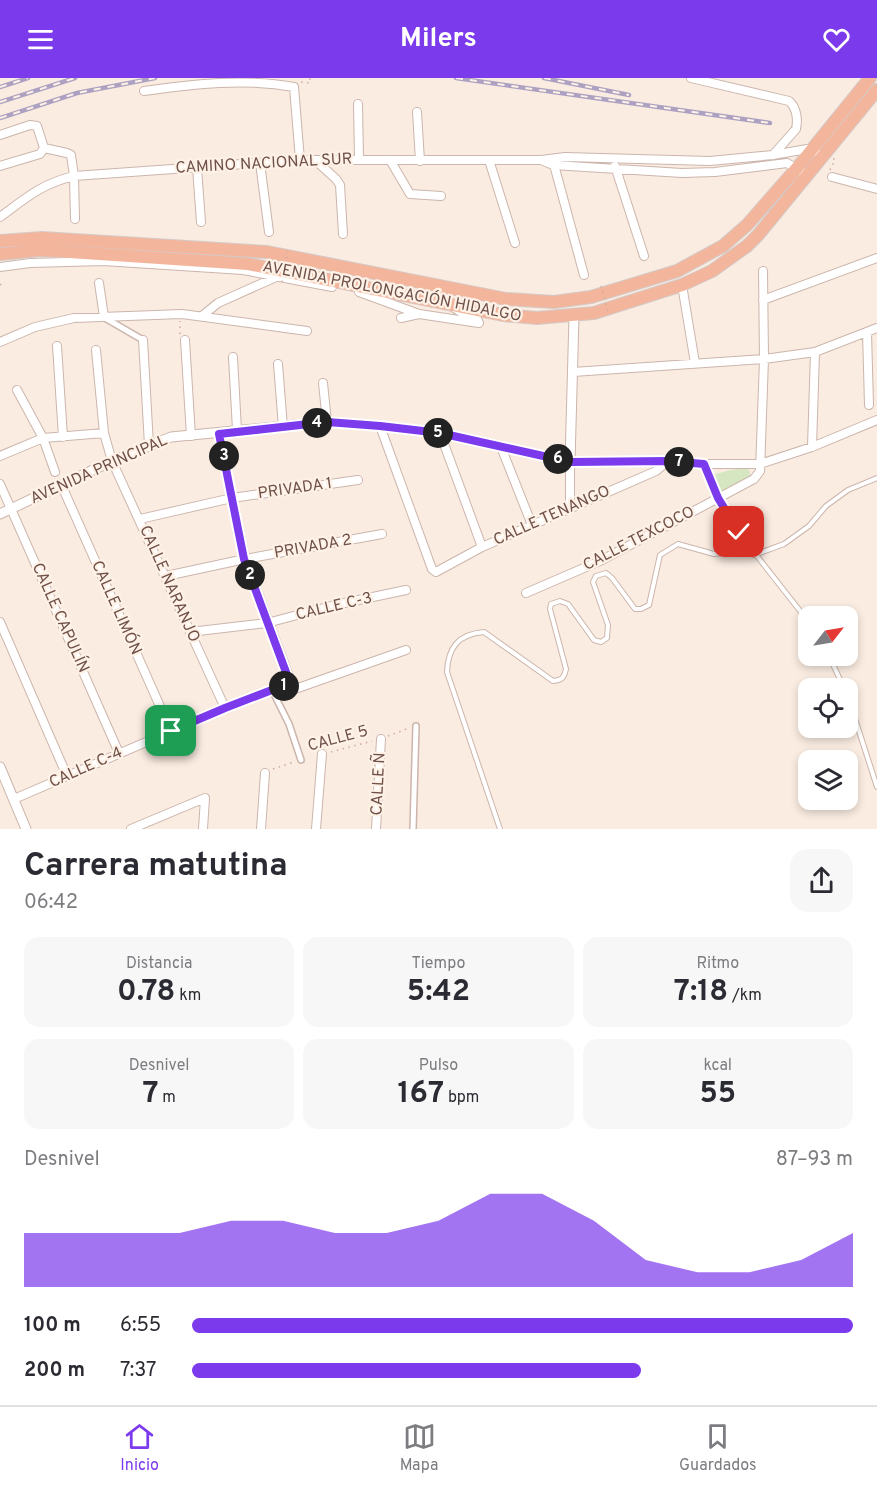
<!DOCTYPE html>
<html lang="es">
<meta charset="utf-8">
<style>
body{margin:0;font-family:Overpass,sans-serif;background:#f7f7f7;color:#2b2b33;height:100vh;display:flex;flex-direction:column;font-size:22px;white-space:nowrap}
*{box-sizing:border-box;margin:0}
p{font-size:20px;color:#7c7c81}
.icon{flex:none;width:33px;height:33px;fill:none;stroke:currentColor;stroke-width:2;stroke-linecap:round;stroke-linejoin:round}
.map{position:relative;height:751px;overflow:hidden}
.side{display:flex;flex-direction:column;background:#fff;flex:1}
.side>*{flex:none}
.needle{width:39px;rotate:59deg}
.tools{position:absolute;left:798px;top:528px;display:grid;gap:12px}
.tools a{display:grid;place-items:center;width:60px;height:60px;border-radius:12px;background:#fff;box-shadow:0 3px 9px #0003;font-size:30px}
.pin{position:absolute;display:grid;place-items:center;width:51px;height:51px;color:#fff;margin:-26px;border-radius:12px;box-shadow:0 3px 9px #0006}
.km{position:absolute;width:30px;height:30px;margin:-15px;border-radius:50%;background:#222;color:#fff;font-size:16px;line-height:30px;text-align:center}
.round{display:grid;place-items:center;flex:none;width:63px;height:63px;border-radius:18px;background:#f7f7f7}
.head{display:flex;align-items:center;justify-content:space-between;height:102px;padding:0 24px}
h1{font-size:33px;font-weight:700;line-height:45px}
.metrics{display:grid;grid-template-columns:repeat(3,1fr);gap:9px;height:102px;padding:6px 24px}
.metrics div{display:grid;align-content:center;border-radius:15px;background:#f7f7f7;text-align:center}
.metrics b{font-size:30px;font-weight:700}
.metrics small{font-size:16px;font-weight:400}
.metrics p{font-size:16px}
.chart{height:168px;padding:12px 24px}
.chart p{display:flex;justify-content:space-between}
.chart svg{width:100%;height:108px;margin-top:6px;fill:#7c3aed;opacity:.7}
ul{padding:0 24px;list-style:none;font-size:20px}
li{display:grid;grid-template-columns:96px 72px 1fr;align-items:center;height:45px}
li i{height:15px;border-radius:8px;background:#7c3aed}
header{display:flex;justify-content:space-between;align-items:center;height:78px;padding:0 24px;background:#7c3aed;color:#fff;font-size:27px;font-weight:700}
.tabs{display:flex;justify-content:space-around;align-items:center;height:84px;border-top:2px solid #e1e1e2;background:#fff;font-size:16px;color:#7c7c81}
.tabs a{display:grid;justify-items:center;gap:3px}
.tabs .active{color:#7c3aed}
.map>svg:first-child{display:block}
</style>
<header><svg class="icon" aria-label="menu" viewBox="0 0 24 24"><path d="M4 6h16M4 12h16M4 18h16"/></svg>Milers<svg class="icon" aria-label="heart" viewBox="0 0 24 24"><path d="M12 20l-8-8c-3-5 5-10 8-4 3-6 11-1 8 4z"/></svg></header>
<div class="map">
<svg width="877" height="751" viewBox="0 0 877 751">
<rect width="100%" height="100%" fill="#faece1"/>
<!-- green -->
<path fill="#d6e6c1" d="M748,390L751,398L720,414L713,397L730,392Z"/>
<g fill="none" stroke-linecap="round" stroke-linejoin="round">
<!-- service casing -->
<g stroke="#ccb5ac" stroke-width="6">
<path id="service" d="M705,387L718,420L746,464L808,543
M754,477L784,466L809,448L826,428L848,412L877,400
M829,578L844,610
M848,619L877,709
M500,751L447,594C448,570 458,556 484,554L553,603C562,602 564,600 566,591L550,531L551,526L560,523L568,526L594,562L601,564L607,560L608,547L593,504L596,498L606,495L612,500L635,531H641L649,527L660,477L678,466L714,476L722,475L746,464"/>
</g>
<!-- pedestrian casing -->
<g stroke="#ccb5ac" stroke-width="8">
<path id="pedestrian" d="M105,240L143,262
M272,612L289,646L301,682
M413,751L416,648"/>
</g>
<!-- minor casing -->
<g stroke="#ccb5ac" stroke-width="10">
<path id="minor" d="M691,0L789,23C797,30 798,42 796,51L773,77
M144,13C194,6 244,0 294,9L300,82
M358,26L359,81
M417,34L420,83
M0,57L30,47L37,48L44,70
M44,70L67,75L71,77L74,98L75,141
M315,82L336,101L340,107L343,156
M390,82L410,116L441,118
M489,82L515,165
M541,82L553,87L682,95L715,94L787,85L807,97
M553,83L584,197
M260,85L269,154
M0,88L40,76L44,70
M615,88L644,178
M197,90L201,144
M832,99L877,111
M0,139C26,120 41,106 74,98L300,82H541L565,79L710,83L773,77L807,71H812L822,79
M0,189L30,185L103,183L243,192L332,209
M99,205L104,239
M682,207L695,285
M359,214L419,236
M763,222L877,180
M202,238L218,225L276,199
M401,240L419,236L479,245L477,241L465,237L453,229
M867,254L869,327
M143,262L149,367
M185,262L191,358
M0,264L35,249L74,240L182,236L307,253
M57,268L63,359
M96,272L104,355L112,383L225,630
M233,279L237,352
M278,286L283,349
M573,294L764,281L815,274L877,250
M323,305L327,344
M17,312L43,360L55,394
M380,348L432,491L436,494L482,469L656,393L668,383
M440,355L482,469
M219,356L245,481L293,609L298,610L406,572
M501,369L532,447
M812,369L815,274
M0,378L43,360L104,355
M0,406L119,675
M61,406L171,653
M570,430V384L668,383L704,386H760L812,369L877,342
M140,441L232,420L358,402
M166,498L245,481L382,456
M526,515L600,483L754,401L760,393L764,281L763,193
M0,544L67,698
M190,554L267,545L335,527L406,512
M14,721L225,630L290,605
M131,751L205,720L203,751
M261,751L265,695
M316,751L322,676
M376,751L381,661"/>
</g>
<!-- tertiary casing -->
<g stroke="#ccb5ac" stroke-width="11">
<path id="tertiary" d="M0,436L112,383L171,359L327,344L380,348L440,355L570,384L574,238
M0,689L26,751"/>
</g>
<!-- trunk casing -->
<g stroke="#d4cbc9" stroke-width="14">
<path id="trunk" d="M0,163L42,160L267,174L506,221L554,224L591,219L677,193L723,168L747,147L797,90L870,0
M0,176L40,172L248,186L503,237L537,240L594,235L682,207L712,193L747,168L758,157L877,12"/>
</g>
<!-- path -->
<path stroke="#d2aa9e" stroke-width="1.5" stroke-dasharray="1.5 4.5" stroke-linecap="butt" d="M301,4L310,5V0
M830,92L835,82L833,80
M0,206L3,208
M180,256V243
M388,658L409,650
M331,674L372,663
M273,691L294,684"/>
<!-- service -->
<use href="#service" stroke="#fff" stroke-width="4"/>
<!-- pedestrian -->
<use href="#pedestrian" stroke="#fff" stroke-width="5"/>
<!-- minor -->
<use href="#minor" stroke="#fff" stroke-width="8"/>
<!-- tertiary -->
<use href="#tertiary" stroke="#fff" stroke-width="9"/>
<!-- trunk -->
<use href="#trunk" stroke="#f3b59c" stroke-width="12"/>
<!-- rail casing -->
<g stroke="#ada1c2" stroke-width="4.5">
<path id="rail" d="M456,0L770,45
M544,0L629,17
M0,9L28,0
M0,24L75,0
M0,40L77,15L155,0"/>
</g>
<!-- rail -->
<use href="#rail" stroke="#fef1e6" stroke-width="2" stroke-dasharray="7" stroke-linecap="butt"/>
<!-- path-bridge -->
<path stroke="#d2aa9e" stroke-width="1.5" stroke-dasharray="1.5 4.5" stroke-linecap="butt" d="M282,204L288,171
M601,208L609,237"/>
</g>
<g fill="none" stroke-linecap="round" stroke-linejoin="round">
<!-- route casing -->
<g stroke="#fff" stroke-width="12">
<path id="route" d="M171,653L225,630L290,605L244,481L219,356L327,344L380,348L440,355L570,384L668,383L704,386L718,420L739,454"/>
</g>
<!-- route -->
<use href="#route" stroke="#7c3aed" stroke-width="8"/>
</g>
<g text-anchor="middle" dominant-baseline="central" stroke-width="4.5" stroke-linejoin="round" paint-order="stroke">
<!-- street labels -->
<g font-size="16" fill="#6f514a" stroke="#fef1e6">
<text transform="translate(264 86) rotate(-3)">CAMINO NACIONAL SUR</text>
<text transform="translate(392 214) rotate(11)">AVENIDA PROLONGACIÓN HIDALGO</text>
<text transform="translate(99 392) rotate(-24)">AVENIDA PRINCIPAL</text>
<text transform="translate(295 411) rotate(-8)">PRIVADA 1</text>
<text transform="translate(552 438) rotate(-24)">CALLE TENANGO</text>
<text transform="translate(639 461) rotate(-27)">CALLE TEXCOCO</text>
<text transform="translate(313 469) rotate(-10)">PRIVADA 2</text>
<text transform="translate(169 506) rotate(66)">CALLE NARANJO</text>
<text transform="translate(334 529) rotate(-13)">CALLE C-3</text>
<text transform="translate(116 530) rotate(66)">CALLE LIMÓN</text>
<text transform="translate(60 540) rotate(66)">CALLE CAPULÍN</text>
<text transform="translate(338 661) rotate(-15)">CALLE 5</text>
<text transform="translate(86 690) rotate(-24)">CALLE C-4</text>
<text transform="translate(379 706) rotate(-87)">CALLE Ñ</text>
</g>
</g>
</svg>
<div class="tools">
<a><svg class="needle" viewBox="-14 -14 28 28"><path d="M0-13l5 13h-10z" fill="#e53935"/><path d="M0 13l5-13h-10z" fill="#7c7c81"/></svg></a>
<a><svg class="icon" aria-label="locate" viewBox="0 0 24 24"><circle cx="12" cy="12" r="6"/><path d="M12 2v4M12 18v4M2 12h4M18 12h4"/></svg></a>
<a><svg class="icon" aria-label="layers" viewBox="0 0 24 24"><path d="M12 4l9 5-9 5-9-5zM3 14l9 5 9-5"/></svg></a>
</div>
<div class="pin" style="left:171px;top:653px;background:#1e9e55"><svg class="icon" aria-label="arrive" viewBox="0 0 24 24"><path d="M6 21V4h12l-3 4 3 4H6"/></svg></div>
<div class="pin" style="left:739px;top:454px;background:#d93025"><svg class="icon" aria-label="check" viewBox="0 0 24 24"><path d="M5 12l5 5 9-10"/></svg></div>
<b class="km" style="left:284px;top:608px">1</b>
<b class="km" style="left:250px;top:497px">2</b>
<b class="km" style="left:224px;top:378px">3</b>
<b class="km" style="left:317px;top:345px">4</b>
<b class="km" style="left:438px;top:355px">5</b>
<b class="km" style="left:558px;top:381px">6</b>
<b class="km" style="left:679px;top:384px">7</b>
</div>
<section class="side">
<div class="head"><div><h1>Carrera matutina</h1><p>06:42</p></div><a class="round"><svg class="icon" aria-label="share" viewBox="0 0 24 24"><path d="M12 15V3M7 8l5-5 5 5M5 13v7h14v-7"/></svg></a></div>
<div class="metrics">
<div><p>Distancia</p><b>0.78<small> km</small></b></div>
<div><p>Tiempo</p><b>5:42</b></div>
<div><p>Ritmo</p><b>7:18<small> /km</small></b></div>
</div>
<div class="metrics">
<div><p>Desnivel</p><b>7<small> m</small></b></div>
<div><p>Pulso</p><b>167<small> bpm</small></b></div>
<div><p>kcal</p><b>55</b></div>
</div>
<div class="chart"><p><span>Desnivel</span>87–93 m</p>
<svg viewBox="0 0 160 44" preserveAspectRatio="none"><path d="M0 44V22L10 22L20 22L30 22L40 17L50 17L60 22L70 22L80 17L90 6L100 6L110 17L120 33L130 38L140 38L150 33L160 22V44z"/></svg>
</div>
<ul>
<li><b>100 m</b>6:55<i style="width:100%"></i></li>
<li><b>200 m</b>7:37<i style="width:68%"></i></li>
</ul>
</section>
<nav class="tabs">
<a class="active"><svg class="icon" aria-label="home" viewBox="0 0 24 24"><path d="M3 11l9-7 9 7M6 9v11h12V9"/></svg>Inicio</a>
<a><svg class="icon" aria-label="map" viewBox="0 0 24 24"><path d="M3 6l6-2 6 2 6-2v14l-6 2-6-2-6 2zM9 4v14M15 6v14"/></svg>Mapa</a>
<a><svg class="icon" aria-label="saved" viewBox="0 0 24 24"><path d="M7 4h10v16l-5-4-5 4z"/></svg>Guardados</a>
</nav>
